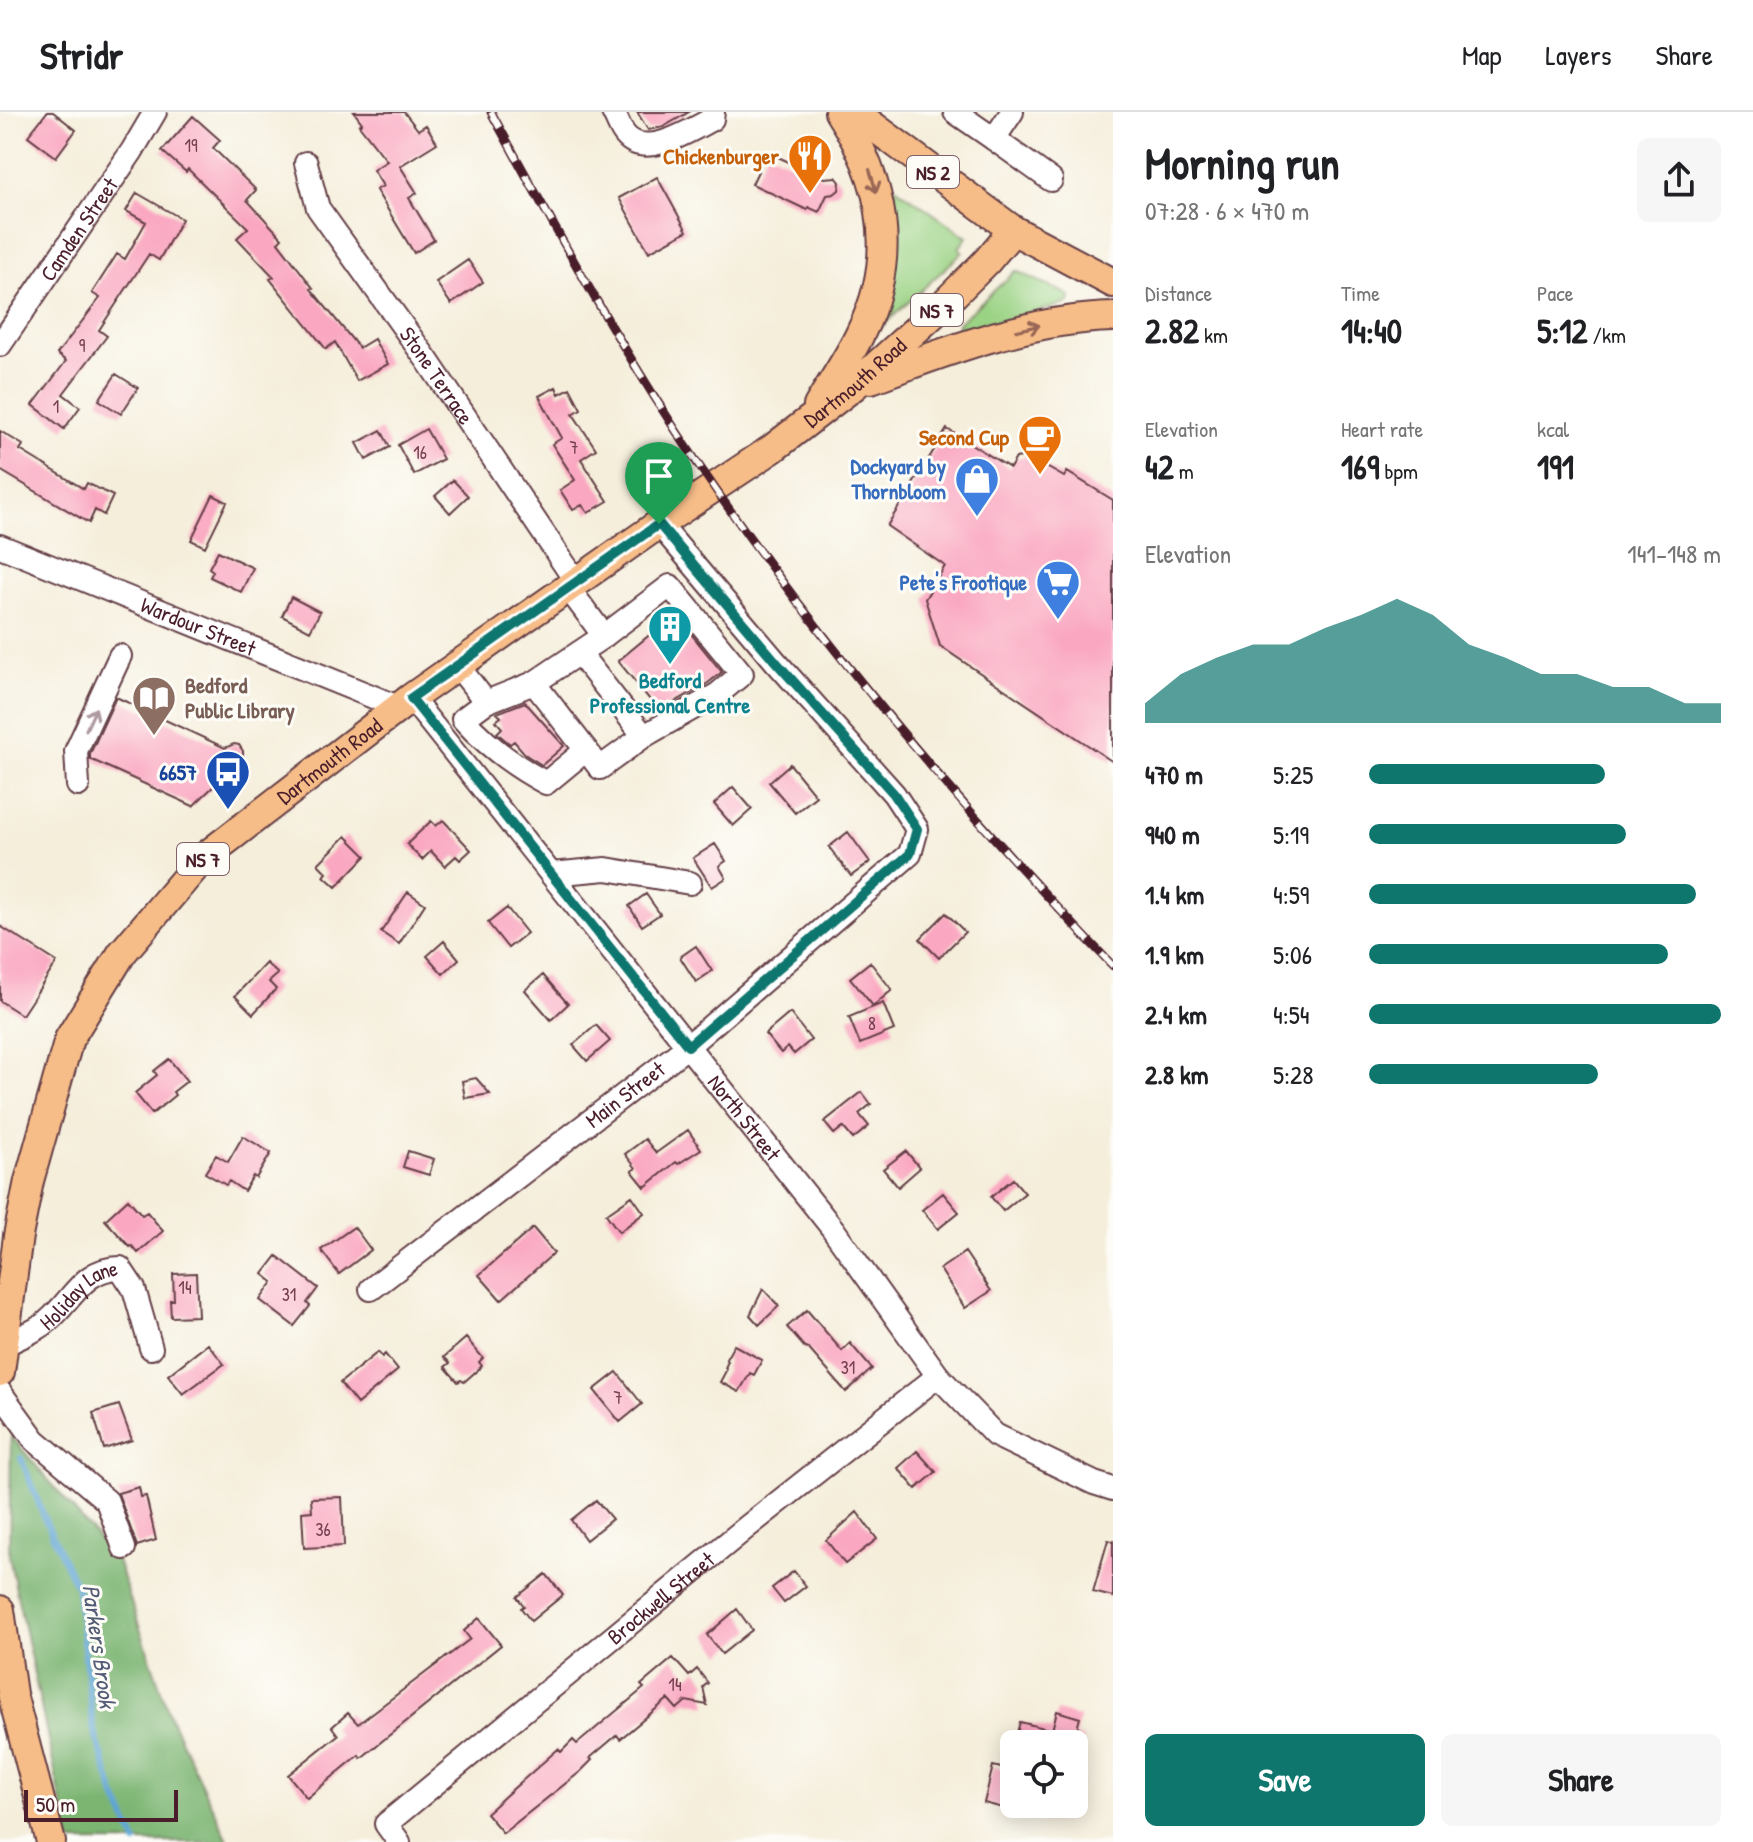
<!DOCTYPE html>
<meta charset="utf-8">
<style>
body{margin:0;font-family:"Patrick Hand",sans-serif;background:#f6f6f6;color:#202124;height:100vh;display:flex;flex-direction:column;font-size:30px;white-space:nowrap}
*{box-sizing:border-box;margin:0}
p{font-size:26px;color:#757577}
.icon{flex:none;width:44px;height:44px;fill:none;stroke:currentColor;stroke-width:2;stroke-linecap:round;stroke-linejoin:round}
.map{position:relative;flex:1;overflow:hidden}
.sheet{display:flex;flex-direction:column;background:#fff;width:640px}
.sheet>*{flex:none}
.controls{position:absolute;left:1000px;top:1618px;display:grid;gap:16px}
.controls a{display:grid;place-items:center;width:88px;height:88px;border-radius:12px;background:#fff;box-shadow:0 4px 20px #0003;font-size:40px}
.scale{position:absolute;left:24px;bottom:20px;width:154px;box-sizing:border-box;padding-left:8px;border:4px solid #4a1f2b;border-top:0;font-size:22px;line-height:28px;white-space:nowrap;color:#4a1f2b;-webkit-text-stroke:6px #fdfcf7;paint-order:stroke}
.pin{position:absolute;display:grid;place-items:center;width:68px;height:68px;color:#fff;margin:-82px -34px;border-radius:50% 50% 50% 0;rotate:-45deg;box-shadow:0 0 8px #0007}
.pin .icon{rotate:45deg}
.round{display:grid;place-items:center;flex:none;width:84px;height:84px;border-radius:12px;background:#f6f6f6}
.overview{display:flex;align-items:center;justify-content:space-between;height:136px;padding:0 32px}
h1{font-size:44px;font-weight:700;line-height:60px}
.metrics{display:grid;grid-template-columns:repeat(3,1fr);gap:12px;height:136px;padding:8px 32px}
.metrics div{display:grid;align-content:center}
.metrics b{font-size:34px;font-weight:700}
.metrics small{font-size:22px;font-weight:400}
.metrics p{font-size:22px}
.chart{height:224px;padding:16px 32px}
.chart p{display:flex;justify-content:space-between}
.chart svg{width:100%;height:144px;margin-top:8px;fill:#0f766e;opacity:.7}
.primary-button{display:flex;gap:16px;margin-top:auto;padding:16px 32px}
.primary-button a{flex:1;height:92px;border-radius:12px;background:#0f766e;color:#fff;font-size:32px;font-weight:700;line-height:92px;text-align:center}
.primary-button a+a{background:#f6f6f6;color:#202124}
ul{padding:0 32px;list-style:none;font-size:26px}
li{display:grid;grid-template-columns:128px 96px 1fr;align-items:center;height:60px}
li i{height:20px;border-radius:10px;background:#0f766e}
header{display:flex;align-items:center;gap:48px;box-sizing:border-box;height:112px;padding:0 40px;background:#fff;border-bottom:2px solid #e0e0e0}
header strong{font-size:38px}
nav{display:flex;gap:44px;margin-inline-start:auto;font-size:28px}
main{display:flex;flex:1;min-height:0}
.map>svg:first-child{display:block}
</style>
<header>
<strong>Stridr</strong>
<nav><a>Map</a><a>Layers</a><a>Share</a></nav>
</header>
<main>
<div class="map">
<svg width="1113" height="1730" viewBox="0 0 1113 1730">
<rect width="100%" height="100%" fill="#fdfcf7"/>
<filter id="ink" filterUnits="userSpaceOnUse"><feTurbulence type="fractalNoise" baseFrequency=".0125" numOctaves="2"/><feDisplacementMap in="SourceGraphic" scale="16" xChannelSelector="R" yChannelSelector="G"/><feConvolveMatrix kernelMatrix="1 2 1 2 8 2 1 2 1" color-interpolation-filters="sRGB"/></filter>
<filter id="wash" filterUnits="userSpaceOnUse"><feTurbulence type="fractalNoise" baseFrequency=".006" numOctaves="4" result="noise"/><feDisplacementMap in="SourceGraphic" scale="32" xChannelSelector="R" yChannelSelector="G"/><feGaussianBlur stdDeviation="1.8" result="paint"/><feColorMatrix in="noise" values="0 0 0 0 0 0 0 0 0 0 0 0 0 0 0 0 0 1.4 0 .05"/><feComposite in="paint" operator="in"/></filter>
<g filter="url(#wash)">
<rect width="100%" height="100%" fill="#f5eedb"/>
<!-- green -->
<path fill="#9bd385" stroke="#727958" stroke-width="2" d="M888,70L967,125L959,136L963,140L878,218Z
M1016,159L1067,182L1070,185L1069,191L964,219L958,216V211Z"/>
<!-- forest -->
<path fill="#7cb572" stroke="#636a4e" stroke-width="2" d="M11,1324L117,1449L172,1610L229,1730H70L9,1445Z"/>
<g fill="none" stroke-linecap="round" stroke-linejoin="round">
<!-- stream -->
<path stroke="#5fa4d4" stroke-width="6" d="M21,1346L46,1410L77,1476L93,1615L114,1681L136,1730"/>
</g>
<g id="blocks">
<!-- building -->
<path fill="#faa7c1" d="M47,0H53L76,18L56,45L28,24Z
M354,0H404L418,18L426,13L437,31L400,54L417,81L409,86L434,128L414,141L376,78L383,74L373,58L387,49L359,13L362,11Z
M637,0H689L663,15L648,18Z
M193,4L220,28L213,36L256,78L247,88L282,126L278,130L313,176L311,177L359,236L374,227L388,252L357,269L335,230L326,237L270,167L274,165L237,126L248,116L188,57L186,60L162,39Z
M767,40L824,66L836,65L840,70L839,78L834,82L827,83L819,100L808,95L807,98L752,72Z
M657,65L687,119L649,140L619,86Z
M137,81L182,107L159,148L149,142L99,218L107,224L63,282L80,295L64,317L33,293L66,249L57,242L100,186L92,181L117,142L125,147L146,110L126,99Z
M468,148L483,170L451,192L436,170Z
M116,262L138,276L121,302L99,288Z
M556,275L559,282L570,276L581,297L573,302L596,337L581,347L608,389L588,401L582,393L573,398L560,378L575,368L552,332L562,326L539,284Z
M426,317L443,347L414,363L398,333Z
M947,317L1010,356L1016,346L1027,344L1064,365L1067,360L1113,388V650L940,534L925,487L945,454L887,414Z
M381,318L390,335L366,348L357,331Z
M0,319L23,333L20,338L84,377L87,371L113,384L104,403L95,398L89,411L0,358Z
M453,368L468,384L450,401L435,384Z
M213,383L227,390L205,435L191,428Z
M218,439L253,456L241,480L210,465L213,459L209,456Z
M291,485L320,500L310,519L282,504Z
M675,502L722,560L708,571L659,599L618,549Z
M116,585L225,636L234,632L239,633L243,639V646L193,694L90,647V642Z
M525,590L564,634L542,653L526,643L514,629L510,632L497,621L502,616L496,609L501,605L497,601Z
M790,652L816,684L795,701L769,670Z
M733,675L752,697L733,714L714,692Z
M443,708L471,738L460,748L456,744L445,754L431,739L422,748L407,732L431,709L436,714Z
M848,720L870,750L851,764L829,735Z
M346,724L366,744L336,775L324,764L327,761L318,752Z
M715,732L726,749L719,754L726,766L712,775L693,746Z
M408,780L425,792L399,832L381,820Z
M646,782L660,802L642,814L629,794Z
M507,796L527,821L508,836L488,811Z
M946,801L965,820L939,846L920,827Z
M0,814L57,850L22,903L0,889Z
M444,829L459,847L443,862L427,844Z
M696,834L712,859L696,870L680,845Z
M870,850L892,878L873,894L850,866Z
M266,851L278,862L269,870L276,877L253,902L235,884Z
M543,863L568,892L551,908L525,878Z
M883,891L894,918L860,932L849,905Z
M790,901L811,928L794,942L788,935L781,941L765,922Z
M596,913L610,929L587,949L573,933Z
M169,947L187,969L173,980L175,983L152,1002L135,981L157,963L154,959Z
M476,966L490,982L465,986L462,969Z
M862,980L871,992L859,1002L869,1014L853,1027L843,1015L834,1022L824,1010Z
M688,1018L701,1037L678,1052L676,1050L645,1075L632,1059L636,1056L625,1042L645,1027L656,1041Z
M243,1024L271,1041L256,1066L253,1064L244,1079L229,1069L226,1073L205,1061L216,1043L228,1050Z
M408,1039L434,1047L429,1063L403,1055Z
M906,1039L920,1056L898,1075L883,1057Z
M1013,1067L1025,1081L1003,1099L991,1085Z
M943,1081L959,1100L938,1117L922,1098Z
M632,1084L644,1101L619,1120L606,1102Z
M128,1087L142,1103L147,1100L163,1119L138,1141L132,1134L130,1135L105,1108Z
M354,1115L371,1138L339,1162L321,1138Z
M533,1116L554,1141L501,1188L479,1163Z
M965,1140L991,1179L965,1196L940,1157Z
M277,1144L318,1176L307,1191L310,1194L294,1214L260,1188L273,1170L263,1162Z
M196,1161L198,1204L171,1205L170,1188H174L173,1162Z
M763,1177L779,1194L759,1213L750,1203Z
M807,1198L842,1239L850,1231L872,1257L846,1280L808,1236L806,1237L787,1215Z
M466,1226L483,1246L479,1250L482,1254L464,1270L461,1268L458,1270L445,1255L450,1251L444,1245Z
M208,1232L224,1252L183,1282L168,1263Z
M734,1233L762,1248L754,1263L750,1261L739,1280L720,1270L727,1257L725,1256L728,1249L726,1247Z
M378,1240L382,1245L385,1242L398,1258L357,1292L340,1271Z
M617,1260L642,1292L620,1310L594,1278Z
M119,1293L132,1328L104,1337L93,1301Z
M917,1339L936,1360L916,1377L898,1356Z
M139,1375L141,1385L146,1384L156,1428L137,1434L118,1381Z
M342,1385L344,1434L304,1436L302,1400L312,1399L311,1386Z
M596,1388L612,1407L586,1428L571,1408Z
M857,1400L877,1427L845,1452L826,1428Z
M1108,1428L1113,1429V1485L1093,1480Z
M794,1459L806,1474L784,1491L772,1476Z
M546,1462L563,1483L531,1509L521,1496L524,1494L517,1485Z
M737,1497L752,1518L722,1542L707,1523Z
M479,1506L501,1533L361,1646L359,1643L307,1686L288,1663L338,1623L332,1615L348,1601L358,1612L470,1527L464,1519Z
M673,1546L689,1564L697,1557L708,1571L703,1575L707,1593L686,1589L677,1597L668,1587L620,1627L617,1623L590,1646L592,1648L580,1660L503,1721L486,1701L558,1637L561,1640L573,1628L577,1632L644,1576L641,1573Z
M1057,1599L1080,1606L1075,1624L1083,1627L1082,1632H1014L1020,1610L1052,1618Z
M993,1654L1014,1659V1687L1011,1698L984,1691Z"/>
</g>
</g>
<g filter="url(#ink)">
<use href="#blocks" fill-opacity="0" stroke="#643e45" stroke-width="2"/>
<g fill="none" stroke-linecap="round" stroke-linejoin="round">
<!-- minor casing -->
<g stroke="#643e45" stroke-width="26">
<g id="minor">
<path d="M613,0C617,7 620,17 625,23C645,48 691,18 712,7L713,0"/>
<path d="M955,0L994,27L1012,0"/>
<path d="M994,27L1051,68"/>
<path id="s1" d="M306,51L318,96L427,248L577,471"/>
<path id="s2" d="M0,233L132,39L155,0"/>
<path id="s3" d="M0,434L398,595"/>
<path d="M670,474L742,562L718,582L644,624L600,656L534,571L604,524Z"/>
<path d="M569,477L604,524"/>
<path d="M579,541L644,624"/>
<path d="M457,553L486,590L463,607C487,634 514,654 546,671L586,638"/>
<path id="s4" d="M411,586L833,1117L938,1264L995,1323L1094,1371L1113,1377"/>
<path d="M486,590L534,571"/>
<path d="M78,673L76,639L120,544"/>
<path d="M551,762L606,757L690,771"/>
<path id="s5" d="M371,1177L688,934L910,742L917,717L894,682L776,550L659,412"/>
<path id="s6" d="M4,1233C17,1226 36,1220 48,1209C73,1188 83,1156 120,1156L134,1177L151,1236"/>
<path d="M0,1280L35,1328L107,1389L124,1436"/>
<path id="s7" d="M399,1730L386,1712L747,1415L938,1264"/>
</g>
</g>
<!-- major casing -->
<g stroke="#643e45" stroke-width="32">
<g id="major">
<path d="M854,0L1013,118L1113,171"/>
<path d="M871,267C949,238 1029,207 1113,205"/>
<path d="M818,294C832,270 849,246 861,220C899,144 884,69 839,0"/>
<path id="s8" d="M0,1260L18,1124L29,1069L69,927L122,841L202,747L411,586L659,412L772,337L855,273L942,194L987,149L1013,118"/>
<path d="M0,1498L12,1582L51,1730"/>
</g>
</g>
<!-- minor -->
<use href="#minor" stroke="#fff" stroke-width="22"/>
<!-- major -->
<use href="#major" stroke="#f7bd88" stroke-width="28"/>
<!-- rail casing -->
<g stroke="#4a1f2b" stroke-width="9">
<path id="rail" d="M491,0C557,120 623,241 700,355C822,534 963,698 1113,854"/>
</g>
<!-- rail -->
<use href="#rail" stroke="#fdfcf7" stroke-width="6" stroke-dasharray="18" stroke-linecap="butt"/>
</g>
<!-- one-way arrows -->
<defs><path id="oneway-shaft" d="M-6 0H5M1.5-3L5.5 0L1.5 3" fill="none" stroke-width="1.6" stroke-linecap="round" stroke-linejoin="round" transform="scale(2)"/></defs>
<g stroke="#986655">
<use href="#oneway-shaft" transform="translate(873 69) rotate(73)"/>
<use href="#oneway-shaft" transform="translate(1028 216) rotate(-13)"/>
</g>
<use stroke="#ae9aa0" href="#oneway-shaft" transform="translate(91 607) rotate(-65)"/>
</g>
<g fill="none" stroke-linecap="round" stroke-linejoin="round" filter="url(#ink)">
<!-- route casing -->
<g stroke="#fff" stroke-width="16">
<path id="route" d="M659,412L776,550L894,682L917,717L910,742L688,934L411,586Z"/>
</g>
<!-- route -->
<use href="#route" stroke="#0f766e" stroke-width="10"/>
</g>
<!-- icons -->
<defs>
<g id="restaurant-pin" transform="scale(2.3)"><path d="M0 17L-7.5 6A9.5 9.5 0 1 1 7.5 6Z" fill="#e8710a" stroke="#fdfcf7"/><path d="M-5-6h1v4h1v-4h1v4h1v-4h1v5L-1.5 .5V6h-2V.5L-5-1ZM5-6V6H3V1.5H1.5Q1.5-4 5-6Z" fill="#fff"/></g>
<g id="cafe-pin" transform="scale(2.3)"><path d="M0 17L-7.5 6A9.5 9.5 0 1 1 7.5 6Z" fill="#e8710a" stroke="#fdfcf7"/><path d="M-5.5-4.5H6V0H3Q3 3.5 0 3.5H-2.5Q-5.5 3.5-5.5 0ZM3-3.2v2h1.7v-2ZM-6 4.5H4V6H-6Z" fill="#fff"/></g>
<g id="shop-pin" transform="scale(2.3)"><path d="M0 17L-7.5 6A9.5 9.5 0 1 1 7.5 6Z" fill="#3f7fe0" stroke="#fdfcf7"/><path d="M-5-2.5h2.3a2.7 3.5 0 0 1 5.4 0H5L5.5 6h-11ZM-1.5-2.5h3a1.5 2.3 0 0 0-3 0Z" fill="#fff"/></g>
<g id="supermarket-pin" transform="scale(2.3)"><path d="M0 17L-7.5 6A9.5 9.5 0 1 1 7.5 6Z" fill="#3f7fe0" stroke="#fdfcf7"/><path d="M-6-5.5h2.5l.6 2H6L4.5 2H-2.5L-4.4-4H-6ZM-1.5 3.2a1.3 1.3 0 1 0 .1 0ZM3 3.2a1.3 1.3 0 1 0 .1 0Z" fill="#fff"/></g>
<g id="building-pin" transform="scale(2.3)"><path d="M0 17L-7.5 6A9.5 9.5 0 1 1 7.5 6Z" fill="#0f9aa8" stroke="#fdfcf7"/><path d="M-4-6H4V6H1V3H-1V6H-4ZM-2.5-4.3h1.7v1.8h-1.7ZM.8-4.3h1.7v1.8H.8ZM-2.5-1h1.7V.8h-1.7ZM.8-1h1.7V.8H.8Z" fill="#fff"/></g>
<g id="library-pin" transform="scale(2.3)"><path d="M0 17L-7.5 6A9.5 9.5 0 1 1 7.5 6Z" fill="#8d6e63" stroke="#fdfcf7"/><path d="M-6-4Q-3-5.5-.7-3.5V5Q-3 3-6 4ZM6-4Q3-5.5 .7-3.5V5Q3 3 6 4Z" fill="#fff"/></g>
<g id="bus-pin" transform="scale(2.3)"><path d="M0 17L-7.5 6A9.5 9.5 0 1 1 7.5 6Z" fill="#1a4fb4" stroke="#fdfcf7"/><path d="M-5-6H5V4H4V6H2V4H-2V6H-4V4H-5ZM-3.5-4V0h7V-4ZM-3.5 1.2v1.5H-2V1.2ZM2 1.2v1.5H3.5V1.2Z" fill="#fff"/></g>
</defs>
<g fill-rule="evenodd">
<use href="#restaurant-pin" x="810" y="44"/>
<use href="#cafe-pin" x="1040" y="325"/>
<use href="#shop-pin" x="977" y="367"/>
<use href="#supermarket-pin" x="1058" y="470"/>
<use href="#building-pin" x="670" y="515"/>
<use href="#library-pin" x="154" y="586"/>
<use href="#bus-pin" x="228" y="660"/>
</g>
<g text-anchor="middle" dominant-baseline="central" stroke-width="6" stroke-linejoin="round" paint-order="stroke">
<!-- number labels -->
<g font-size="18" fill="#764150">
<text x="191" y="33">19</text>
<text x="82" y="233">9</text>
<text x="56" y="294">1</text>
<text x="574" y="335">7</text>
<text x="420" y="340">16</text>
<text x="872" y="911">8</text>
<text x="185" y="1175">14</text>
<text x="289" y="1182">31</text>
<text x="848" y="1255">31</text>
<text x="618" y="1285">7</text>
<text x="323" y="1417">36</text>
<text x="675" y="1572">14</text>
</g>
<!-- shield labels -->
<g fill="#fdfcf7" stroke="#806168" stroke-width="2">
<rect x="907" y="44" width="52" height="32" rx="6"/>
<rect x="911" y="182" width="52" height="32" rx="6"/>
<rect x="177" y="731" width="52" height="32" rx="6"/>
</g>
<g font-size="20" font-weight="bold" fill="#4a1f2b">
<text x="933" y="60">NS 2</text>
<text x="937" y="198">NS 7</text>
<text x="203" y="747">NS 7</text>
</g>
<!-- food labels -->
<g font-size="22" font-weight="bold" fill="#c56008" stroke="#fdfcf7" text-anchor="end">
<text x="779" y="44">Chickenburger</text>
<text x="1009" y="325">Second Cup</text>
</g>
<!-- street labels -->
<g font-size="22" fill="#4a1f2b" stroke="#fdfcf7">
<text stroke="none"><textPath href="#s2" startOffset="140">Camden Street</textPath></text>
<text stroke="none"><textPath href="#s1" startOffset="252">Stone Terrace</textPath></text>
<text stroke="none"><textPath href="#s8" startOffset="1374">Dartmouth Road</textPath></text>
<text stroke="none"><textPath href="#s3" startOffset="214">Wardour Street</textPath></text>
<text stroke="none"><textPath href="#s8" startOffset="726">Dartmouth Road</textPath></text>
<text stroke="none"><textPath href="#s5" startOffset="320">Main Street</textPath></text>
<text stroke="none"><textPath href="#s4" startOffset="536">North Street</textPath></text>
<text stroke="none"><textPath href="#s6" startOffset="92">Holiday Lane</textPath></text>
<text stroke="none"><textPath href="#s7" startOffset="378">Brockwell Street</textPath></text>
</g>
<!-- shop labels -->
<g font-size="22" font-weight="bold" fill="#366cbe" stroke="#fdfcf7" text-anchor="end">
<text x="946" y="354">Dockyard by<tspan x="946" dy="25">Thornbloom</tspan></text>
<text x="1027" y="470">Pete's Frootique</text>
</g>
<!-- culture labels -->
<g font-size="22" font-weight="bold" fill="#0d838f" stroke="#fdfcf7">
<text x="670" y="568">Bedford<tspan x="670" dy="25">Professional Centre</tspan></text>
</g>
<!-- education labels -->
<g font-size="22" font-weight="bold" fill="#785e54" stroke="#fdfcf7" text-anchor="start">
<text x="185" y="573">Bedford<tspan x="185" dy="25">Public Library</tspan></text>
</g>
<!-- transit labels -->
<g font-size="22" font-weight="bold" fill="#164399" stroke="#fdfcf7" text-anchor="end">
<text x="197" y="660">6657</text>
</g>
<!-- water labels -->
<g font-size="24" font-style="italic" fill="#535b77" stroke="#fdfcf7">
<text transform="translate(100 1534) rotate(82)">Parkers Brook</text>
</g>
</g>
</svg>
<div class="controls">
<a><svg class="icon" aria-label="locate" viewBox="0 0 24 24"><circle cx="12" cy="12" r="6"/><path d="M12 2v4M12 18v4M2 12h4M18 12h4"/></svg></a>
</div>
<div class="scale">50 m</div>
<div class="pin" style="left:659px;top:412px;background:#1e9e55"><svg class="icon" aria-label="arrive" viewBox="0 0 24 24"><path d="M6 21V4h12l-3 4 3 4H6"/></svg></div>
</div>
<section class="sheet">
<div class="overview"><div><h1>Morning run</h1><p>07:28 · 6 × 470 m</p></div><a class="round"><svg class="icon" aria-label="share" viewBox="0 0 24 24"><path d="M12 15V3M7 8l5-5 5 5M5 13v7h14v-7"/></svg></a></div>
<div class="metrics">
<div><p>Distance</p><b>2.82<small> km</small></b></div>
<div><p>Time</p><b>14:40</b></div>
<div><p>Pace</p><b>5:12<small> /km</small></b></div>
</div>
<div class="metrics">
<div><p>Elevation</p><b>42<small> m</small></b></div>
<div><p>Heart rate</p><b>169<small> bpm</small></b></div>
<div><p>kcal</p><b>191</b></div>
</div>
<div class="chart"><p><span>Elevation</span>141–148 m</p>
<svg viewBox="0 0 160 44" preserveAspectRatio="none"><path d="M0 44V38L10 29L20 24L30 20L40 20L50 15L60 11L70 6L80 11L90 20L100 24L110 29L120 29L130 33L140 33L150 38L160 38V44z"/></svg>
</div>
<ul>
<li><b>470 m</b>5:25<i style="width:67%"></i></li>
<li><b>940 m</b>5:19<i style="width:73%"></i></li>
<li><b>1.4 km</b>4:59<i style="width:93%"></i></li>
<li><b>1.9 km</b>5:06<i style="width:85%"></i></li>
<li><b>2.4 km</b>4:54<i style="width:100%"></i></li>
<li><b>2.8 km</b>5:28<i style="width:65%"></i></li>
</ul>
<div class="primary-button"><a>Save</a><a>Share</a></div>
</section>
</main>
